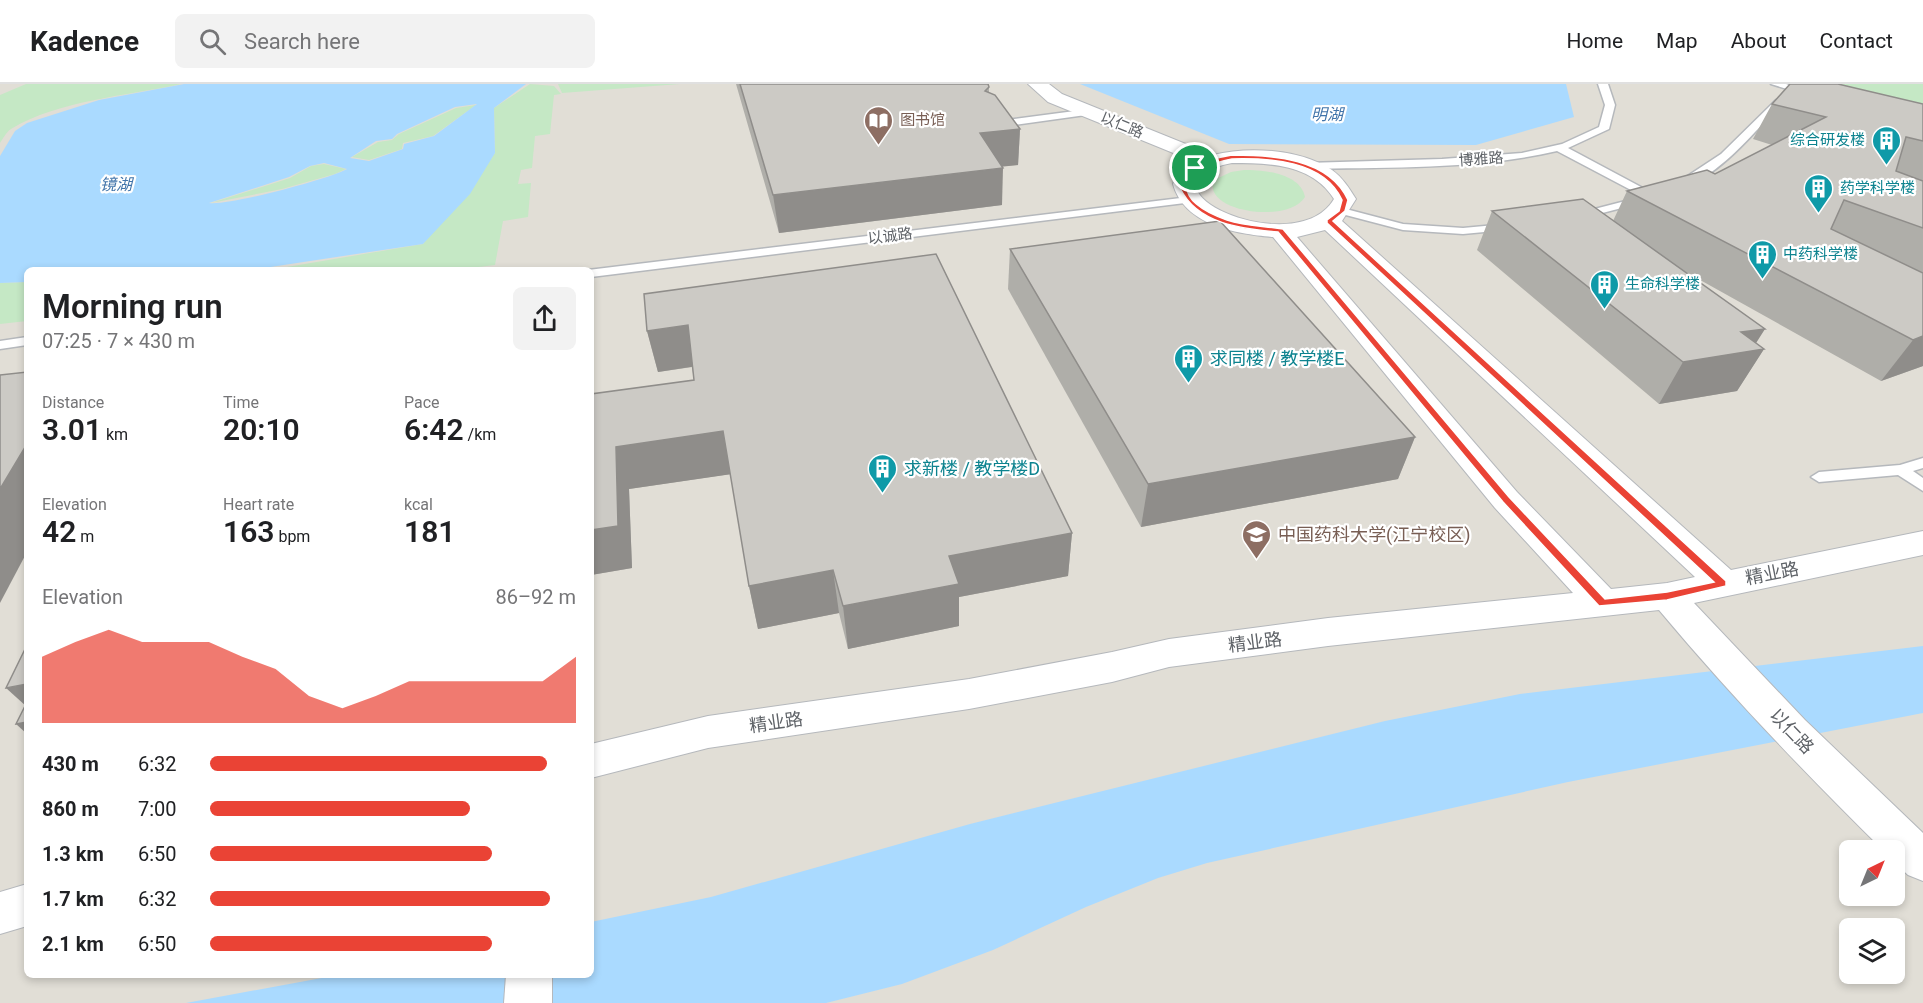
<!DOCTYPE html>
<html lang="en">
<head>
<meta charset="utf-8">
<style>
	body { margin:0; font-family:Roboto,"Noto Sans SC",sans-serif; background:#f2f2f2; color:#202124; height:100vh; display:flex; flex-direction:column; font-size:22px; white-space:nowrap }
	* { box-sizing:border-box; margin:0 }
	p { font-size:20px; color:#757577 }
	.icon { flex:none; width:33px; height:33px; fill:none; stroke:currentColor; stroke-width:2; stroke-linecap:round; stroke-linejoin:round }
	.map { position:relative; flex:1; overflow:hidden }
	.drawer { position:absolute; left:24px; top:183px; width:570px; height:711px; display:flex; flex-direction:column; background:#fff; border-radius:9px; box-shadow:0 3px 9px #0003 }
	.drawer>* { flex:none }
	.needle { width:39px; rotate:43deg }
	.tools { position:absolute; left:1839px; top:756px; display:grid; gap:12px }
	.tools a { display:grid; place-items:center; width:66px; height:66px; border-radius:9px; background:#fff; box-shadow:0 3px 9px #0003; font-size:30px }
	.pin { position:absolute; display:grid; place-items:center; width:51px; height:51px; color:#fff; margin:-26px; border:3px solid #fff; border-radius:50%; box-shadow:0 2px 6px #0007 }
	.round { display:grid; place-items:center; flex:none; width:63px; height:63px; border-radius:9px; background:#f2f2f2 }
	.head { display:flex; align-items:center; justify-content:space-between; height:102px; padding:0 18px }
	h1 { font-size:33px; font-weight:600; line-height:45px }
	.figures { display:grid; grid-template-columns:repeat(3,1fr); gap:9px; height:102px; padding:6px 18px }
	.figures div { display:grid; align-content:center }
	.figures b { font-size:30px; font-weight:600 }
	.figures small { font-size:16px; font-weight:400 }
	.figures p { font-size:16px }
	.chart { height:168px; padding:12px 18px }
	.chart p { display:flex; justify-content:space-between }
	.chart svg { width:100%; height:108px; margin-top:6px; fill:#ea4335; opacity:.7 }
	ul { padding:0 18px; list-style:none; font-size:20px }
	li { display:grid; grid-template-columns:96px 72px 1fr; align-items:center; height:45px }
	li i { height:15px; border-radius:8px; background:#ea4335 }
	header { display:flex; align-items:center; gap:36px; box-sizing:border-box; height:84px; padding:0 30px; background:#fff; border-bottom:2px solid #e0e0e0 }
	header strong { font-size:28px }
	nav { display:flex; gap:33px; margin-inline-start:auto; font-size:21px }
	.search { width:420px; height:54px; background:#f2f2f2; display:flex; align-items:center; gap:15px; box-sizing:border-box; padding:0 21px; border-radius:9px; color:#757577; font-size:22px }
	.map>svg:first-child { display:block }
	.education { fill:#e1ded6; fill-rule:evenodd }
	.green { fill:#c5e8c5 }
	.water { fill:#aadaff; fill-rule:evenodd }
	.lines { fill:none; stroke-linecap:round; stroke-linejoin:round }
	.service-casing { stroke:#b5b8bc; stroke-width:3 }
	.minor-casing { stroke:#b5b8bc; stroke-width:2 }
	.service { fill:#fff; fill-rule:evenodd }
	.minor { fill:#fff; fill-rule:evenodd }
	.wall { fill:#afaea9 }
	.shaded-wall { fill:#8f8d8a }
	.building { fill:#cccac5; stroke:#8f8d8a; stroke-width:1.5 }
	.route { fill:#ea4335; stroke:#fff; stroke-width:1.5; fill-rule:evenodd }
	.labels { text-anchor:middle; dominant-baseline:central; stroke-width:4.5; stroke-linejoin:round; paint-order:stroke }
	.far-education-label { font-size:15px; fill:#785e54; stroke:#fff; text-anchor:start }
	.far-street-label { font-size:15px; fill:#5f6368; stroke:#fff }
	.far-culture-label { font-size:15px; fill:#0d838f; stroke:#fff; text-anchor:start }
	.far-water-label { font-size:16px; font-style:italic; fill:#4174aa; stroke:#fff }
	.culture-label { font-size:18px; fill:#0d838f; stroke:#fff; text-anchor:start }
	.education-label { font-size:18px; fill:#785e54; stroke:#fff; text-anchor:start }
	.street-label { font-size:18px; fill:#5f6368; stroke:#fff }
</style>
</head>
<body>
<header>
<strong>Kadence</strong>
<div class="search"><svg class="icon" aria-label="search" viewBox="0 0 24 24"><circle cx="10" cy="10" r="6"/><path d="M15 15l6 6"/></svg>Search here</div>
<nav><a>Home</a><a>Map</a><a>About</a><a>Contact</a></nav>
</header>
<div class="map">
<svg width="1923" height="919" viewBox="0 0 1923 919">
	<rect width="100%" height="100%" fill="#f1efe8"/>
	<!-- education -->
	<path class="education" d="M0,0H1923V919H0ZM27,186H591V891H27ZM1850,766H1894V812H1850ZM1850,844H1894V890H1850Z"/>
	<!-- green -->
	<g class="green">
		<path d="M26,0H181C127,12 59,16 11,45C6,48 3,55 0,59V11Z"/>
		<path d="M530,0L554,2L561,10L554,11L550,50L535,52L532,84L521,86L518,100L531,99L528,133L503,137L495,181L454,186H269L423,160L495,69L494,24Z"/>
		<path d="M558,0H680L562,9Z"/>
		<path d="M1796,0H1923V31Z"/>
		<path d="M476,21L433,52L403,59L402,65L369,76L352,73L378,58L392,56L399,50L456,24Z"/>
		<path d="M324,80L346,85L335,90L282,105L211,119L290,94L311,82Z"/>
		<path d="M1244,86C1264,86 1300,89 1305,113C1288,141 1201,127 1214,96L1231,88Z"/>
		<path d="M27,198V237L0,240V199Z"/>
	</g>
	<!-- water -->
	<g class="water">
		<path d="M184,0H526L494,24L495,69L470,110L423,160L250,186H27V198L0,199V72L15,47L27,39L99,16ZM477,20L434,52L404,60L403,65L369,77L350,74L376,57L392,55L397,50L455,23ZM324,79L347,85C329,95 228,122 209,119L289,93L310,82Z"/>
		<path d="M1080,0H1566L1574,33L1476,61L1229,60Z"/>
		<path d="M1923,562V629L1568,698L1207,779L1158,794L1086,823L993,866L902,900L826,919H186L338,891H591V838L711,813L970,740L1385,637L1520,610Z"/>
	</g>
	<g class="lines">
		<defs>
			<g id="service">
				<path d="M1598,0H1608L1615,21L1609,45L1568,64L1656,111V115H1648L1557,67C1476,86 1389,83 1306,85L1301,82L1306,79L1442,75L1522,69L1562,60L1599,43L1605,21Z"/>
				<path d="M1771,0H1786L1814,9L1809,12Z"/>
				<path d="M1776,16L1791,21L1786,24L1778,22C1762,41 1709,103 1683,99V95L1721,70Z"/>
				<path d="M1090,25L1093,26V30L992,44L987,41L992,38Z"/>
				<path d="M1189,113L1195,116L1193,118L591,193V186H588Z"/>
				<path d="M1641,113L1645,114V118L1579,135L1573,132L1575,130Z"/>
				<path d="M1342,124L1403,140L1463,144L1506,140L1512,143L1506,146L1463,150L1403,146L1338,129V125Z"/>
				<path d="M27,253V261L0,265V257Z"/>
				<path d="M1923,374V384L1913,387L1923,394V407L1898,391L1819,398L1811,393L1819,388L1900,381Z"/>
			</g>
			<g id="minor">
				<path d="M1028,0H1049L1062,10L1213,71C1249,62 1300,65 1332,86C1343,94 1349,104 1356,115L1342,137L1731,486L1923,447V471L1694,519L1805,636L1923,749V797L1908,791L1894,778V766H1883C1805,689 1729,610 1659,526L1328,562L1169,583L1112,598L969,625L708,664L591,694V660L708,632L969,595L1112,568L1169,555L1328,534L1573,509L1495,424L1273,153C1236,150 1184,141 1173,100L1178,89L1193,77L1048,18ZM1232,79C1269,79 1312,80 1334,115C1296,180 1122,101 1232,79ZM1325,146L1695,493L1667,499L1611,505L1517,408L1297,153Z"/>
				<path d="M27,800V842L0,850V808Z"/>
				<path d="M506,891H552V919H504Z"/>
			</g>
		</defs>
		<!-- service casing -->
		<use href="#service" class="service-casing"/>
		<!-- minor casing -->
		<use href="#minor" class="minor-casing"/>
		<!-- service -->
		<use href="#service" class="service"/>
		<!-- minor -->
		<use href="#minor" class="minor"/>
	</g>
	<!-- wall -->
	<g class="wall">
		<path d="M736,0H988L989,3V9L1020,45L1018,81L1002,82V121L779,149Z"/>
		<path d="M1772,20H1923V282L1881,297L1684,187L1756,259L1764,265L1737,307L1659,320L1477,166L1492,127L1613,137L1627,107L1715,90L1772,61L1753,55Z"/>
		<path d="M1010,165L1415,353L1398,395L1141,443L1008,205Z"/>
		<path d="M647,247L1072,449L1068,492L959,513V542L848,565L839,529L758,545L749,502L731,390L629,405L632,484L591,491V310L694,296L692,283L658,288Z"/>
	</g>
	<!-- shaded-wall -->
	<g class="shaded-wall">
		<path d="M1020,45L1018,81L980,85V49Z"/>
		<path d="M1003,84L1002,121L779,149L773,111Z"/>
		<path d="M688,241L697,282L658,288L647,247Z"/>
		<path d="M1765,245L1751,267L1764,265L1737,307L1659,320L1683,278L1741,248Z"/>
		<path d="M1923,252V282L1881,297L1913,256Z"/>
		<path d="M723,347L732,390L629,405L632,484L591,491V446L616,363Z"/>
		<path d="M1415,353L1398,395L1141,443L1148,400Z"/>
		<path d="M27,360V468L0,519V405Z"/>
		<path d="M1072,449L1068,492L959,513V542L848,565L843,522L949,472Z"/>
		<path d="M833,486L839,529L758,545L749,502Z"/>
		<path d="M27,600V623L6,604Z"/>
		<path d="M27,638V650L16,640Z"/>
	</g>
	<!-- building -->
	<g class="building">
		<path d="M740,0H988L989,3L985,7L995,11L1020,45L980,49L1003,84L773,111Z"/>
		<path d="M1790,0H1838L1923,20V57L1906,53L1896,87L1923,97V144L1844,116L1831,145L1923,189V252L1913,256L1627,107L1707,86L1715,90L1826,33L1772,20Z"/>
		<path d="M1583,115L1765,245L1741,248L1764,265L1683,278L1492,127Z"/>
		<path d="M1220,137L1415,353L1148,400L1010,165Z"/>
		<path d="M936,170L1072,449L949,472L959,500L843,522L833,486L749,502L723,347L616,363L618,442L591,446V310L694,296L688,241L647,247L644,210Z"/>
		<path d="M27,288V360L0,405V291Z"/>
		<path d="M27,561V600L6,604Z"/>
		<path d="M27,618V638L16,640Z"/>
	</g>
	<!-- route -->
	<path class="route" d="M1232,71C1272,71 1329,74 1348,116L1345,127L1333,137L1726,497V502L1667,516L1599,522L1503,418L1278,148C1242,145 1197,140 1180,104C1185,79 1210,75 1232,71ZM1232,75C1269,74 1324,76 1342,116L1339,127L1327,136V139L1714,498L1667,508L1605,515L1509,413L1283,145C1264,142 1245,142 1227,136C1172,117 1174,86 1232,75Z"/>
	<!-- icons -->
	<defs>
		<symbol id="library-pin" viewBox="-11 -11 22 30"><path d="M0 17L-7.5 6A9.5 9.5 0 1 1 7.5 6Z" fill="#8d6e63" stroke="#fff"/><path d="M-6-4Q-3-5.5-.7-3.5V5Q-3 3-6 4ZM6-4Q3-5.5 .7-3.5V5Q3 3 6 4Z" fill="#fff"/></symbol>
		<symbol id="building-pin" viewBox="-11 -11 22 30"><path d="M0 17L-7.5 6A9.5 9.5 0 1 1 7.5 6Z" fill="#0f9aa8" stroke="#fff"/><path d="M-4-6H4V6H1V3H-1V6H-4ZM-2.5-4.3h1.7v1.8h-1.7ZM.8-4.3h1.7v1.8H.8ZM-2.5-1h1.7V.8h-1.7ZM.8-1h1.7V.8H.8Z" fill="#fff"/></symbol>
		<symbol id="university-pin" viewBox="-11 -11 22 30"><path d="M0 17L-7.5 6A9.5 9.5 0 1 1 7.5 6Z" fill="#8d6e63" stroke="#fff"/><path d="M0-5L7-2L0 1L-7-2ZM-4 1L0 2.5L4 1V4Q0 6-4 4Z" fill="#fff"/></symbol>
	</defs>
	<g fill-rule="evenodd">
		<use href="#library-pin" x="862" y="20" width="33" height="45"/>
		<use href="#building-pin" x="1870" y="40" width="33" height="45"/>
		<use href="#building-pin" x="1802" y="88" width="33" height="45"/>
		<use href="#building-pin" x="1746" y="154" width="33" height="45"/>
		<use href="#building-pin" x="1588" y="184" width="33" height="45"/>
		<use href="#building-pin" x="1172" y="258" width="33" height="45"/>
		<use href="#building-pin" x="866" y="368" width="33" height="45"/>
		<use href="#university-pin" x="1240" y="434" width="33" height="45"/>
	</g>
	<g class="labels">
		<!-- far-education labels -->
		<g class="far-education-label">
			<text x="900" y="36">图书馆</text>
		</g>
		<!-- far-street labels -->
		<g class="far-street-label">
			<text transform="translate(1122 41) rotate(22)">以仁路</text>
			<text transform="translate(1481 75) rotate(-4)">博雅路</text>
			<text transform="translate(890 152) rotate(-7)">以诚路</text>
		</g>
		<!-- far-culture labels -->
		<g class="far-culture-label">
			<text x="1865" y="56" text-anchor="end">综合研发楼</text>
			<text x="1840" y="104">药学科学楼</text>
			<text x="1783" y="170">中药科学楼</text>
			<text x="1625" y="200">生命科学楼</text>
		</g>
		<!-- far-water labels -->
		<g class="far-water-label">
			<text x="1327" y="30">明湖</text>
			<text x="116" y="100">镜湖</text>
		</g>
		<!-- culture labels -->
		<g class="culture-label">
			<text x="1210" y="274">求同楼 / 教学楼E</text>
			<text x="904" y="384">求新楼 / 教学楼D</text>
		</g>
		<!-- education labels -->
		<g class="education-label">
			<text x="1278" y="450">中国药科大学(江宁校区)</text>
		</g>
		<!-- street labels -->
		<g class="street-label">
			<text transform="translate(1772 489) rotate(-11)">精业路</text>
			<text transform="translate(1255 558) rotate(-7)">精业路</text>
			<text transform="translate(776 638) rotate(-8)">精业路</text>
			<text transform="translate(1792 647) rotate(46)">以仁路</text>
		</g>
	</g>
</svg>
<div class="tools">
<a><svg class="needle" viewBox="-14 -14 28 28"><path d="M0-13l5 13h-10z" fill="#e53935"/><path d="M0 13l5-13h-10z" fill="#757577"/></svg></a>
<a><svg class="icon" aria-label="layers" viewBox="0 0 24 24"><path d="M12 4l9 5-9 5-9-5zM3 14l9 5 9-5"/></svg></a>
</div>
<div class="pin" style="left:1195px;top:84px;background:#1e9e55"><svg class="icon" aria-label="arrive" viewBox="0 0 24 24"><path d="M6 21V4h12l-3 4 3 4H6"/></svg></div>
<section class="drawer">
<div class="head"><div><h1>Morning run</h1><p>07:25 · 7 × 430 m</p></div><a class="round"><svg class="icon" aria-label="share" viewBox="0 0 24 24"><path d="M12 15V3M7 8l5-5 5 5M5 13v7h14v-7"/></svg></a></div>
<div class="figures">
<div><p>Distance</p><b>3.01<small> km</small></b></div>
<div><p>Time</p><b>20:10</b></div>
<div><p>Pace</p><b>6:42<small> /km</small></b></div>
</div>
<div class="figures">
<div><p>Elevation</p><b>42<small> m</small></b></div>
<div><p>Heart rate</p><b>163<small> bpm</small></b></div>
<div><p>kcal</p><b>181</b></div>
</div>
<div class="chart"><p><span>Elevation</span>86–92 m</p>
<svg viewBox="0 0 160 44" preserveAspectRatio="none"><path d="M0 44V17L10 11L20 6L30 11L40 11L50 11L60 17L70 22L80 33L90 38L100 33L110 27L120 27L130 27L140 27L150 27L160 17V44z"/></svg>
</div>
<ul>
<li><b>430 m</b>6:32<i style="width:92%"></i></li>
<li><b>860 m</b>7:00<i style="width:71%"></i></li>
<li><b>1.3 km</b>6:50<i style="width:77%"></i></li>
<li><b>1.7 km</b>6:32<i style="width:93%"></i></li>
<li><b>2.1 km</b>6:50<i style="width:77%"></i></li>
</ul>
</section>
</div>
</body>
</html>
